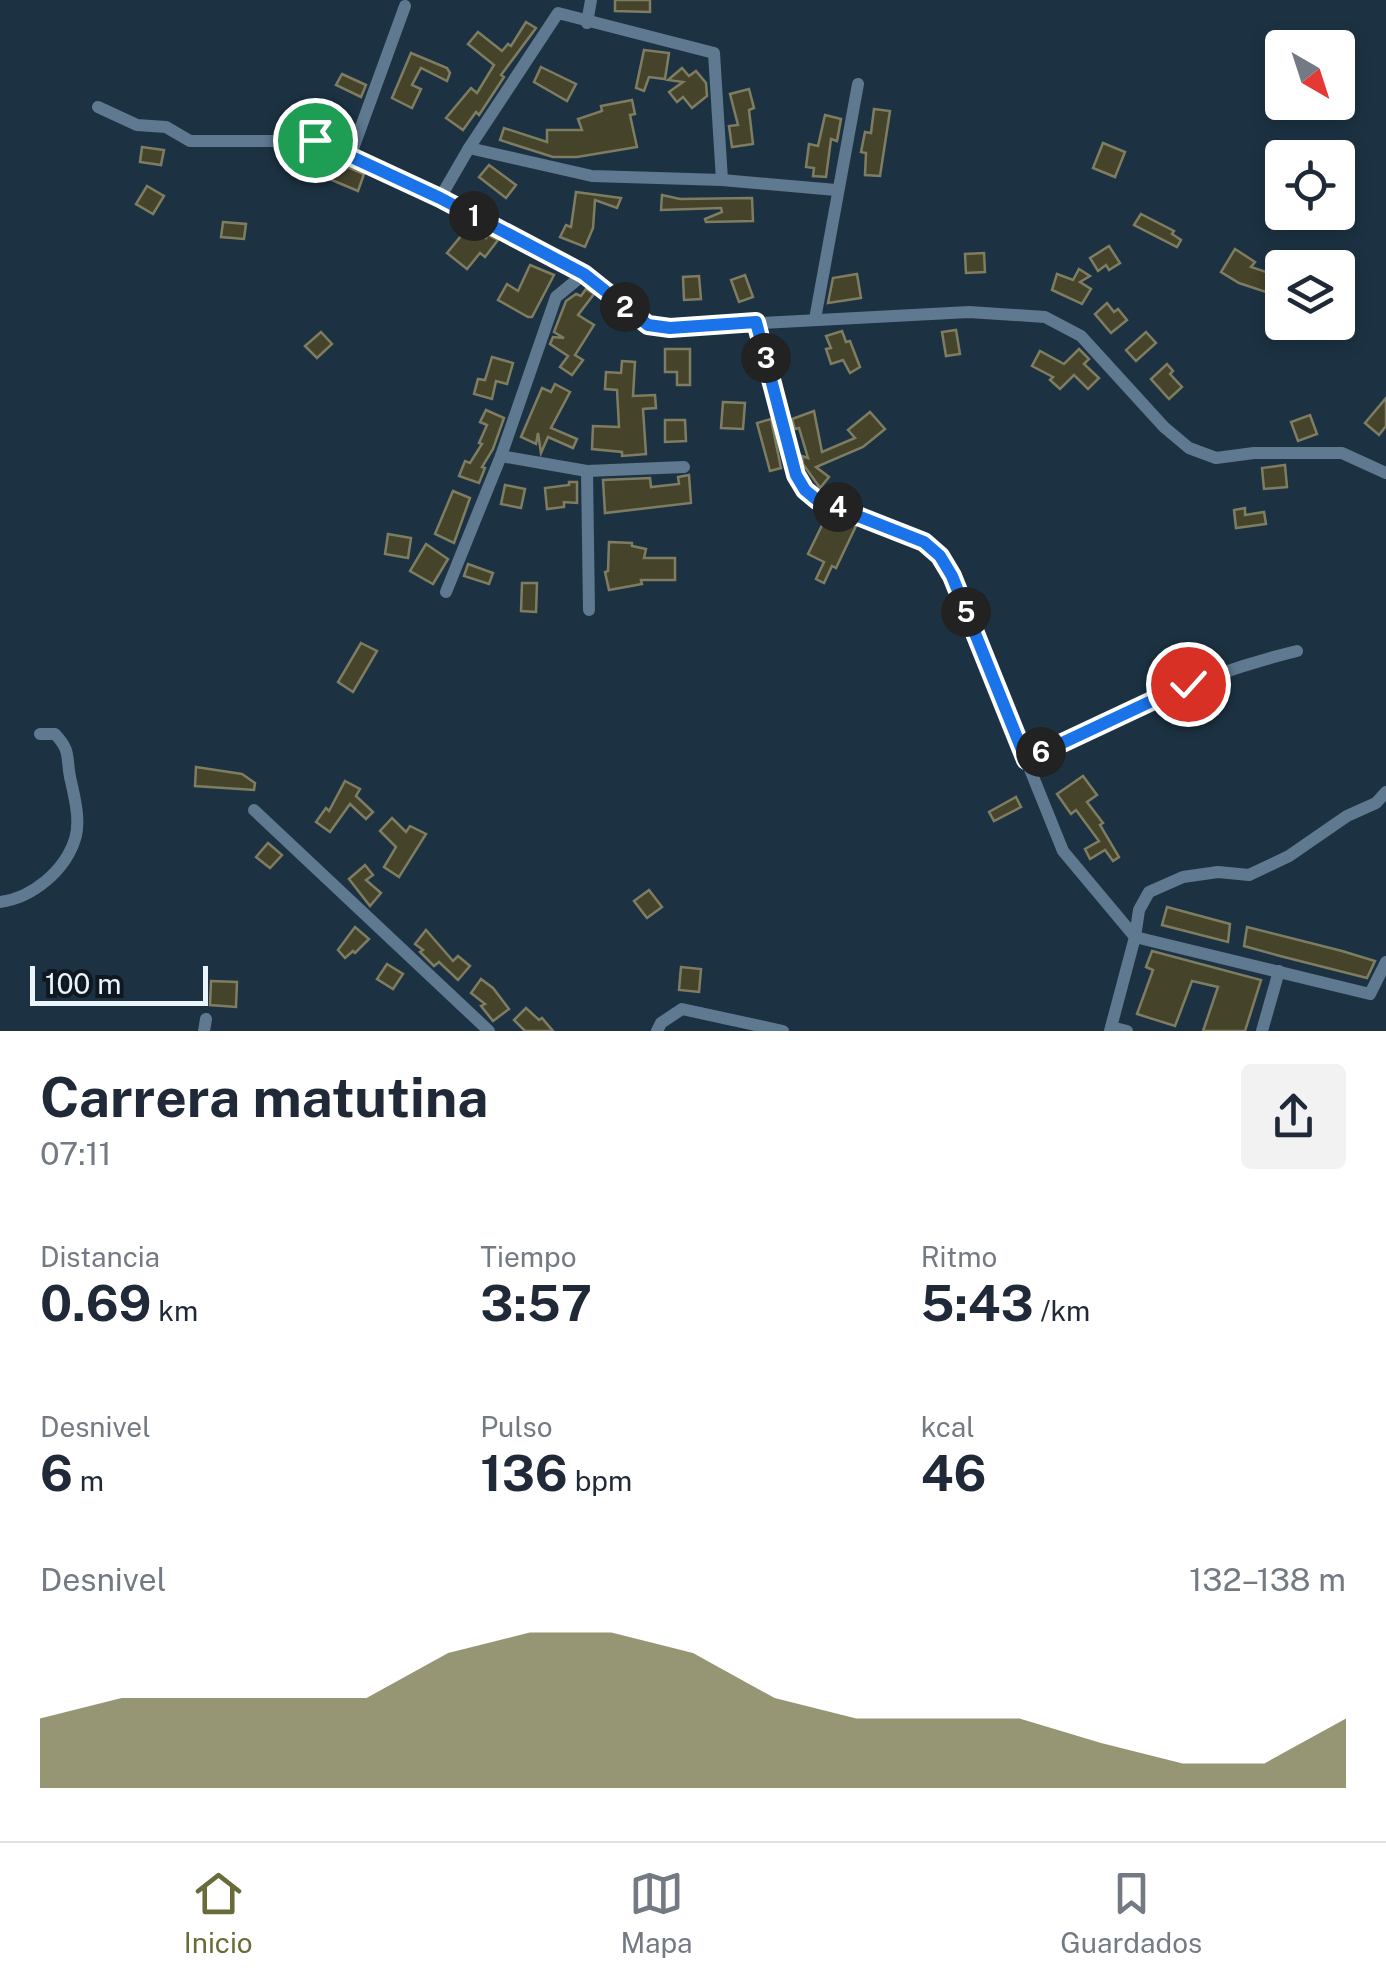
<!DOCTYPE html>
<html lang="es">
<head>
<meta charset="utf-8">
<style>
	body { margin:0; font-family:"Public Sans",sans-serif; background:#f2f2f3; color:#1f2937; height:100vh; display:flex; flex-direction:column; font-size:38px; white-space:nowrap }
	* { box-sizing:border-box; margin:0 }
	p { font-size:32px; color:#747a83 }
	.icon { flex:none; width:55px; height:55px; fill:none; stroke:currentColor; stroke-width:2; stroke-linecap:round; stroke-linejoin:round }
	.map { position:relative; height:1031px; overflow:hidden }
	.side { display:flex; flex-direction:column; background:#fff; flex:1 }
	.side>* { flex:none }
	.needle { width:65px; rotate:141deg }
	.tools { position:absolute; left:1265px; top:30px; display:grid; gap:20px }
	.tools a { display:grid; place-items:center; width:90px; height:90px; border-radius:10px; background:#fff; box-shadow:0 5px 15px #0003; font-size:50px }
	.scale { position:absolute; left:30px; bottom:25px; width:178px; box-sizing:border-box; padding-left:10px; border:5px solid #e9f4fd; border-top:0; font-size:28px; line-height:35px; white-space:nowrap; color:#e9f4fd; -webkit-text-stroke:8px #0f1820; paint-order:stroke }
	.pin { position:absolute; display:grid; place-items:center; width:85px; height:85px; color:#fff; margin:-42px; border:5px solid #fff; border-radius:50%; box-shadow:0 2px 10px #0007 }
	.km { position:absolute; width:50px; height:50px; margin:-25px; border-radius:50%; background:#222; color:#fff; font-size:28px; line-height:50px; text-align:center }
	.round { display:grid; place-items:center; flex:none; width:105px; height:105px; border-radius:10px; background:#f2f2f3 }
	.overview { display:flex; align-items:center; justify-content:space-between; height:170px; padding:0 40px }
	h1 { font-size:55px; font-weight:700; line-height:75px }
	.metrics { display:grid; grid-template-columns:repeat(3,1fr); gap:15px; height:170px; padding:10px 40px }
	.metrics div { display:grid; align-content:center }
	.metrics b { font-size:50px; font-weight:700 }
	.metrics small { font-size:28px; font-weight:400 }
	.metrics p { font-size:28px }
	.chart { height:280px; padding:20px 40px }
	.chart p { display:flex; justify-content:space-between }
	.chart svg { width:100%; height:180px; margin-top:10px; fill:#6a6b3a; opacity:.7 }
	.dock { display:flex; justify-content:space-around; align-items:center; height:140px; border-top:2px solid #e0e1e3; background:#fff; font-size:28px; color:#747a83 }
	.dock a { display:grid; justify-items:center; gap:5px }
	.dock .on { color:#6a6b3a }
	.map>svg:first-child { display:block }
	.building { fill:#45442a; stroke:#7f7d61; stroke-width:2.5 }
	.lines { fill:none; stroke-linecap:round; stroke-linejoin:round }
	.minor { stroke:#5e7990; stroke-width:12 }
	.route-casing { stroke:#fff; stroke-width:20 }
	.route { stroke:#1a73e8; stroke-width:12 }
</style>
</head>
<body>
<div class="map">
<svg width="1386" height="1031" viewBox="0 0 1386 1031">
	<rect width="100%" height="100%" fill="#1c3242"/>
	<!-- building -->
	<g class="building">
		<path d="M615,0H650V12L615,11Z"/>
		<path d="M526,22L536,28L501,75L504,77L479,115L476,112L463,130L446,118L471,88L477,93L494,65L468,44L478,32L502,51L508,44L511,46Z"/>
		<path d="M644,50L669,53L665,79L649,77L644,91L636,88Z"/>
		<path d="M411,53L447,68L450,73L447,81L421,68L412,85L421,89L412,108L392,98Z"/>
		<path d="M541,67L576,84L567,101L534,82Z"/>
		<path d="M682,68L689,76L696,71L706,83L707,96L692,108L683,97L677,102L669,92L683,82L668,80Z"/>
		<path d="M342,74L366,85L361,97L336,85Z"/>
		<path d="M749,89L754,108L749,110L753,144L732,147L729,126L738,125L730,94Z"/>
		<path d="M632,100L635,114L630,115L637,147L577,157H553L500,140L504,128L547,142V130H582L578,119L602,111L601,106Z"/>
		<path d="M874,109L890,111L880,176L865,175L866,153L861,152L865,132L871,133Z"/>
		<path d="M334,115L351,125L342,142L323,134Z"/>
		<path d="M825,115L841,119L837,141L831,139L826,177L813,176L814,168L806,167L809,144L818,146Z"/>
		<path d="M1103,143L1125,152L1115,177L1093,168Z"/>
		<path d="M142,147L164,150L161,165L140,162Z"/>
		<path d="M321,156L364,174L358,191L313,172Z"/>
		<path d="M489,165L516,185L506,198L479,177Z"/>
		<path d="M147,186L164,196L153,214L136,204Z"/>
		<path d="M576,192L621,198L617,208L595,200L593,228L585,247L560,237L566,225L571,227Z"/>
		<path d="M662,195L680,199L752,198L753,221L706,222L705,219L722,212L721,208L661,210Z"/>
		<path d="M1141,214L1174,231L1172,234L1181,240L1177,247L1134,225Z"/>
		<path d="M223,222L246,224L244,239L221,237Z"/>
		<path d="M470,225L486,238L488,235L498,240L485,257L480,253L467,269L447,253Z"/>
		<path d="M1109,246L1120,263L1109,270L1106,265L1098,271L1090,258Z"/>
		<path d="M1235,249L1255,262L1251,267L1278,276L1272,294L1239,283L1221,272Z"/>
		<path d="M984,253L985,272L966,273L965,254Z"/>
		<path d="M530,265L554,275L532,317H528L498,300L507,284L518,291Z"/>
		<path d="M1079,269L1090,276L1080,282L1091,289L1082,304L1052,290L1057,274L1073,280Z"/>
		<path d="M857,274L861,298L828,303L833,278Z"/>
		<path d="M745,275L753,297L739,302L731,280Z"/>
		<path d="M699,276L701,299L684,300L683,277Z"/>
		<path d="M586,289L594,294L578,315L594,325L575,355L583,360L572,375L560,367L568,356L550,344L553,337L564,338L554,332L566,301L576,294L581,296Z"/>
		<path d="M1107,303L1114,312L1118,309L1127,320L1111,333L1095,314Z"/>
		<path d="M956,330L960,354L946,356L942,332Z"/>
		<path d="M842,331L846,342L850,341L860,367L850,373L843,360L831,364L826,349L831,348L826,336Z"/>
		<path d="M321,332L332,344L317,358L305,346Z"/>
		<path d="M1146,332L1156,343L1136,361L1126,350Z"/>
		<path d="M665,349H690V385H677V372H665Z"/>
		<path d="M1079,349L1089,359L1084,364L1099,378L1088,389L1074,375L1060,389L1050,380L1053,377L1032,366L1040,351L1064,364Z"/>
		<path d="M492,357L513,363L507,384L496,381L492,399L474,394L478,379L485,380Z"/>
		<path d="M622,361L635,362L633,396L655,395L656,408L643,409L646,454L622,456V452L592,449L593,426L619,427L617,390L605,389L606,372L621,373Z"/>
		<path d="M1167,364L1173,371L1170,374L1182,387L1169,399L1151,379Z"/>
		<path d="M555,384L570,392L551,428L577,439L573,448L548,437L541,453L538,433L536,444L521,437L542,388L551,392Z"/>
		<path d="M1386,398V426L1379,435L1365,423Z"/>
		<path d="M723,402L745,403L743,429L721,428Z"/>
		<path d="M486,410L504,418L493,449L482,467L485,468L479,483L459,476L465,461L470,463L482,444L479,443L487,425L480,422Z"/>
		<path d="M814,411L822,452L855,438L848,430L870,412L885,429L863,447L816,467L829,477L820,488L803,464L802,456L808,458L799,428L795,429L792,419Z"/>
		<path d="M1310,415L1317,434L1298,441L1291,422Z"/>
		<path d="M771,419L781,468L770,471L757,423Z"/>
		<path d="M665,420H685L686,441L665,442Z"/>
		<path d="M1285,465L1287,487L1264,489L1262,468Z"/>
		<path d="M689,475L691,503L605,513L603,480L650,478L651,487L679,484L678,477Z"/>
		<path d="M569,482H577V503L564,502V507L547,509L545,488L569,485Z"/>
		<path d="M505,485L525,489L521,508L501,504Z"/>
		<path d="M453,491L470,498L454,543L435,534Z"/>
		<path d="M1245,508V515L1264,512L1266,524L1236,528L1234,510Z"/>
		<path d="M827,515L856,526L836,568L832,566L824,583L816,579L824,562L808,554Z"/>
		<path d="M388,534L411,538L408,558L385,554Z"/>
		<path d="M609,542L632,543V546L646,549L644,558H675V580H641L642,584L609,590L605,572L608,571Z"/>
		<path d="M426,544L448,559L433,584L410,571Z"/>
		<path d="M468,564L493,573L489,584L464,576Z"/>
		<path d="M522,583H537L536,612L521,611Z"/>
		<path d="M361,643L377,651L353,692L338,682Z"/>
		<path d="M196,767L242,774L255,783L254,790L195,786Z"/>
		<path d="M1083,776L1097,795L1087,802L1103,823L1100,825L1119,857L1113,861L1105,850L1090,859L1085,849L1099,841L1076,810L1071,814L1057,794Z"/>
		<path d="M345,781L360,789L356,796L373,812L366,819L350,804L330,832L316,822L326,808L329,811Z"/>
		<path d="M1016,797L1021,807L994,821L989,812Z"/>
		<path d="M392,818L406,832L410,826L426,834L399,877L384,867L396,847L380,831Z"/>
		<path d="M268,843L282,855L270,868L256,857Z"/>
		<path d="M365,865L373,875L366,880L381,893L370,906L349,879Z"/>
		<path d="M649,890L662,907L647,918L634,901Z"/>
		<path d="M1167,907L1230,924L1228,942L1162,925Z"/>
		<path d="M355,927L369,939L355,953L353,951L345,958L338,950Z"/>
		<path d="M1247,927L1342,951L1375,961L1367,978L1280,956L1244,946Z"/>
		<path d="M426,930L453,961L458,956L470,966L458,980L439,962L434,966L420,952L423,950L415,944Z"/>
		<path d="M1152,951L1261,980L1245,1031H1203L1218,987L1192,981L1175,1026L1137,1014L1153,970L1146,967Z"/>
		<path d="M387,964L403,974L393,989L377,979Z"/>
		<path d="M681,967L701,969L699,992L679,990Z"/>
		<path d="M481,979L493,988L509,1009L493,1021L481,1006L485,1004L471,993Z"/>
		<path d="M211,981L237,982L236,1007L210,1005Z"/>
		<path d="M526,1008L539,1020L542,1018L553,1031H525L514,1020Z"/>
	</g>
	<g class="lines">
		<!-- minor -->
		<g class="minor">
			<path d="M587,23L591,0"/>
			<path d="M98,107L137,125L166,127L190,141H315L440,198L584,274L648,325L670,328L969,312L1045,317L1081,336L1164,427L1189,448L1216,458L1254,453H1342L1386,473"/>
			<path d="M469,148L592,176L722,180L836,190"/>
			<path d="M350,157L405,6"/>
			<path d="M440,198L469,148L558,13L714,53L722,180"/>
			<path d="M815,319L858,84"/>
			<path d="M757,322L796,475L805,490L817,500L924,542L940,556L952,576L1063,851L1135,937L1139,910L1149,892L1183,877L1218,872L1249,875L1289,856L1347,816L1376,803L1386,792"/>
			<path d="M501,456L587,471L684,467"/>
			<path d="M587,471L589,610"/>
			<path d="M446,592L501,456L556,297L584,274"/>
			<path d="M1026,760C1112,714 1202,674 1297,651"/>
			<path d="M254,810L489,1031"/>
			<path d="M0,902C32,898 65,871 75,839C81,820 74,795 70,777C66,756 71,751 55,734H40"/>
			<path d="M1111,1027L1127,1031"/>
			<path d="M204,1031L206,1019"/>
			<path d="M657,1031L661,1023L682,1009L783,1031"/>
			<path d="M1110,1031L1135,937L1370,994L1386,962"/>
			<path d="M1262,1031L1279,971"/>
		</g>
	</g>
	<g class="lines">
		<defs>
			<path id="route" d="M315,140L440,198L584,274L648,325L670,328L756,322L796,475L805,490L817,500L924,542L940,556L952,576L1026,760L1188,684"/>
		</defs>
		<!-- route casing -->
		<use href="#route" class="route-casing"/>
		<!-- route -->
		<use href="#route" class="route"/>
	</g>
</svg>
<div class="tools">
<a><svg class="needle" viewBox="-14 -14 28 28"><path d="M0-13l5 13h-10z" fill="#e53935"/><path d="M0 13l5-13h-10z" fill="#747a83"/></svg></a>
<a><svg class="icon" aria-label="locate" viewBox="0 0 24 24"><circle cx="12" cy="12" r="6"/><path d="M12 2v4M12 18v4M2 12h4M18 12h4"/></svg></a>
<a><svg class="icon" aria-label="layers" viewBox="0 0 24 24"><path d="M12 4l9 5-9 5-9-5zM3 14l9 5 9-5"/></svg></a>
</div>
<div class="scale">100 m</div>
<div class="pin" style="left:315px;top:140px;background:#1e9e55"><svg class="icon" aria-label="arrive" viewBox="0 0 24 24"><path d="M6 21V4h12l-3 4 3 4H6"/></svg></div>
<div class="pin" style="left:1188px;top:684px;background:#d93025"><svg class="icon" aria-label="check" viewBox="0 0 24 24"><path d="M5 12l5 5 9-10"/></svg></div>
<b class="km" style="left:474px;top:216px">1</b>
<b class="km" style="left:625px;top:307px">2</b>
<b class="km" style="left:766px;top:358px">3</b>
<b class="km" style="left:838px;top:507px">4</b>
<b class="km" style="left:966px;top:612px">5</b>
<b class="km" style="left:1041px;top:752px">6</b>
</div>
<section class="side">
<div class="overview"><div><h1>Carrera matutina</h1><p>07:11</p></div><a class="round"><svg class="icon" aria-label="share" viewBox="0 0 24 24"><path d="M12 15V3M7 8l5-5 5 5M5 13v7h14v-7"/></svg></a></div>
<div class="metrics">
<div><p>Distancia</p><b>0.69<small> km</small></b></div>
<div><p>Tiempo</p><b>3:57</b></div>
<div><p>Ritmo</p><b>5:43<small> /km</small></b></div>
</div>
<div class="metrics">
<div><p>Desnivel</p><b>6<small> m</small></b></div>
<div><p>Pulso</p><b>136<small> bpm</small></b></div>
<div><p>kcal</p><b>46</b></div>
</div>
<div class="chart"><p><span>Desnivel</span>132–138 m</p>
<svg viewBox="0 0 160 44" preserveAspectRatio="none"><path d="M0 44V27L10 22L20 22L30 22L40 22L50 11L60 6L70 6L80 11L90 22L100 27L110 27L120 27L130 33L140 38L150 38L160 27V44z"/></svg>
</div>
</section>
<nav class="dock">
<a class="on"><svg class="icon" aria-label="home" viewBox="0 0 24 24"><path d="M3 11l9-7 9 7M6 9v11h12V9"/></svg>Inicio</a>
<a><svg class="icon" aria-label="map" viewBox="0 0 24 24"><path d="M3 6l6-2 6 2 6-2v14l-6 2-6-2-6 2zM9 4v14M15 6v14"/></svg>Mapa</a>
<a><svg class="icon" aria-label="saved" viewBox="0 0 24 24"><path d="M7 4h10v16l-5-4-5 4z"/></svg>Guardados</a>
</nav>
</body>
</html>
